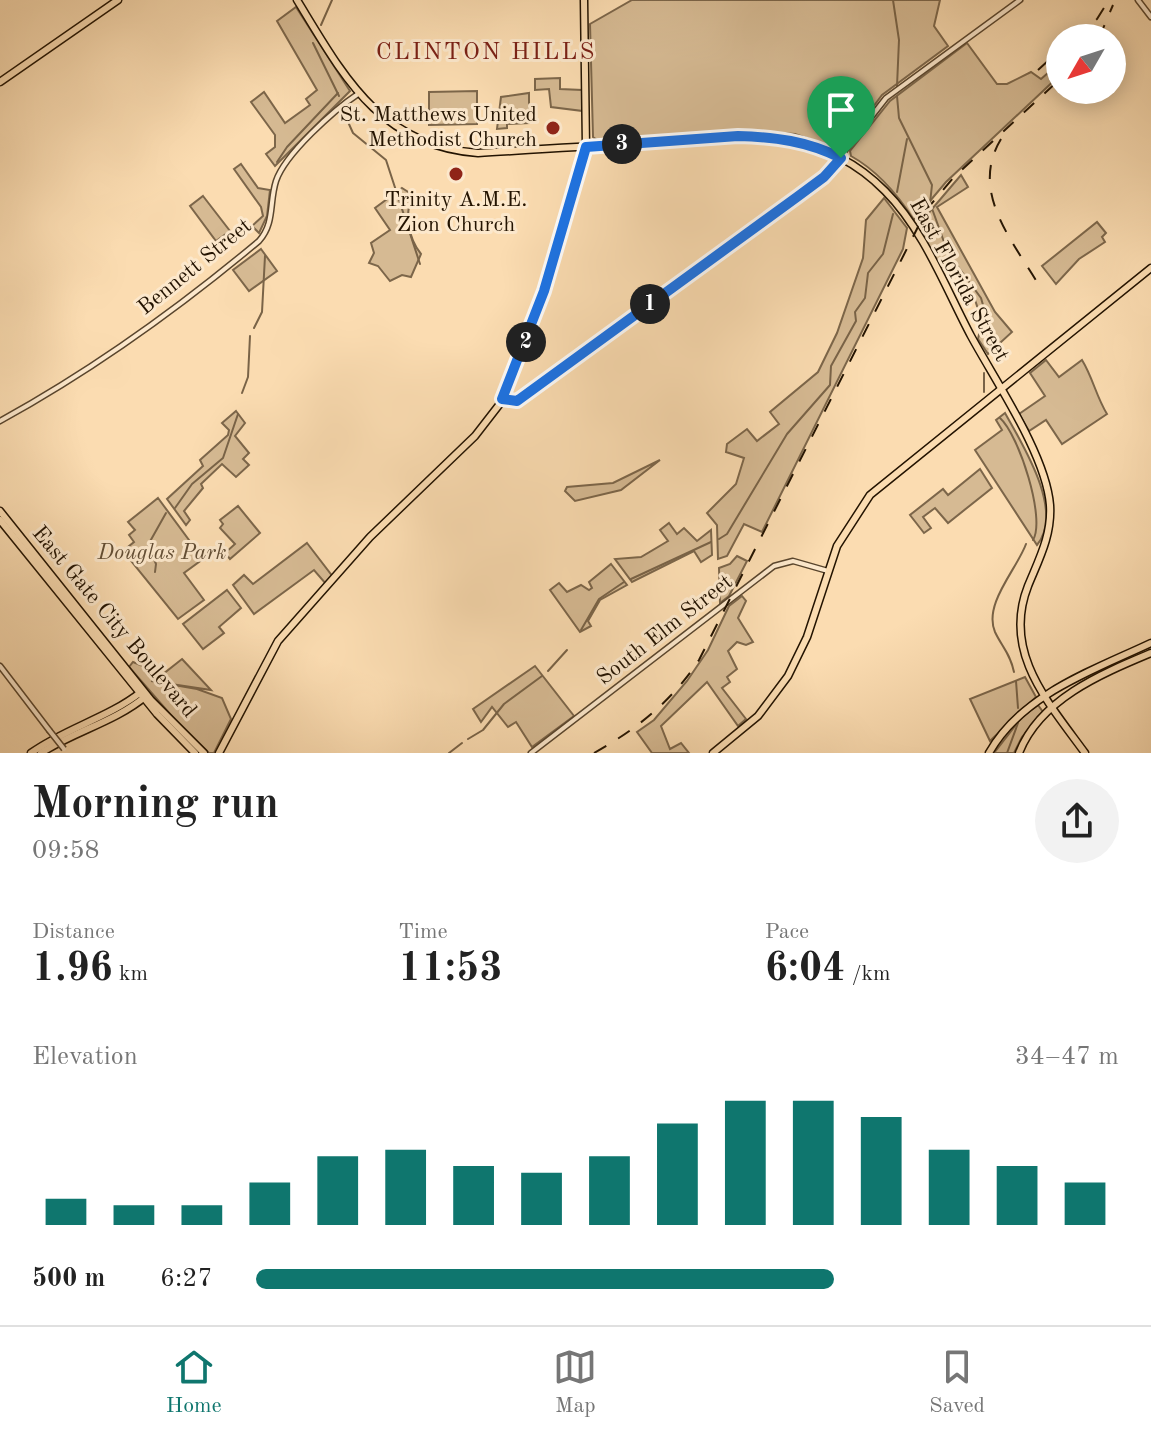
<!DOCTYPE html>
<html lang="en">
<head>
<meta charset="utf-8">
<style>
	body { margin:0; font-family:"Old Standard TT",serif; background:#f2f2f2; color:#222; height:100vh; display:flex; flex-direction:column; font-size:30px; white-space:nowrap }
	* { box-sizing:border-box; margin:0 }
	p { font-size:26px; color:#767676 }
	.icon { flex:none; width:44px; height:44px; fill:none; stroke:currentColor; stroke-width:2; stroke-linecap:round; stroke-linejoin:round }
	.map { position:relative; height:753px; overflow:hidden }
	.panel { display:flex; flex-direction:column; background:#fff; flex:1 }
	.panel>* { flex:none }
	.needle { width:52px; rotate:231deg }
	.buttons { position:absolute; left:1046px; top:24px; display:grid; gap:16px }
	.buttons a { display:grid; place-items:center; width:80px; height:80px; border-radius:50%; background:#fff; box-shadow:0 4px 20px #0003; font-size:40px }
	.pin { position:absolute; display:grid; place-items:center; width:68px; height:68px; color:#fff; margin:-82px -34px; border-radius:50% 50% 50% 0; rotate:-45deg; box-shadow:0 0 8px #0007 }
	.pin .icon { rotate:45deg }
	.km { position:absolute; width:40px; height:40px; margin:-20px; border-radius:50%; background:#222; color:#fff; font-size:22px; line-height:40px; text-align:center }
	.round { display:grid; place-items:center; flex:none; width:84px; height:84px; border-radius:42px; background:#f2f2f2 }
	.overview { display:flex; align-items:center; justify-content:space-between; height:136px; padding:0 32px }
	h1 { font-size:44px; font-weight:700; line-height:60px }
	.stats { display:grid; grid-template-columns:repeat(3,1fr); gap:12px; height:136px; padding:8px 32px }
	.stats div { display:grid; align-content:center }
	.stats b { font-size:40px; font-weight:700 }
	.stats small { font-size:22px; font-weight:400 }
	.stats p { font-size:22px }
	.chart { height:224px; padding:16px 32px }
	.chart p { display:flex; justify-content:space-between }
	.chart svg { width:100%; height:144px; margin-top:8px; stroke:#0f766e; stroke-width:6 }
	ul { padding:0 32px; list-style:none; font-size:26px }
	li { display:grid; grid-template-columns:128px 96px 1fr; align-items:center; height:60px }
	li i { height:20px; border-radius:10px; background:#0f766e }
	.tabs { display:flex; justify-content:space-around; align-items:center; height:112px; border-top:2px solid #e0e0e0; background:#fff; font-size:22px; color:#767676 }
	.tabs a { display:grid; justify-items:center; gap:4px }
	.tabs .selected { color:#0f766e }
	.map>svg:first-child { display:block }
	.green { fill:#d6ba93; stroke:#7c664a; stroke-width:2 }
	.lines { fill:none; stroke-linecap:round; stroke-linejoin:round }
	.stream { stroke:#796347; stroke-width:2 }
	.minor-casing { stroke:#59452d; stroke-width:7 }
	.major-casing { stroke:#231301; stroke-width:9 }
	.minor { stroke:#fce8cc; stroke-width:4 }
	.major { stroke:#fbdcb1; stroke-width:6 }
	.rail { stroke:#231301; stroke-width:2; stroke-dasharray:14 14; stroke-linecap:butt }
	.minor-bridge-casing { stroke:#59452d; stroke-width:7; stroke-linecap:butt }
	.minor-bridge { stroke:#fce8cc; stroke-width:4 }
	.route-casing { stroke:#fff; stroke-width:16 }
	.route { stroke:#1a73e8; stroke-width:10 }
	.poi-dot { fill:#8f2418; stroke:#fce8cc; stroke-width:3 }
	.labels { text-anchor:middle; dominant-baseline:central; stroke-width:6; stroke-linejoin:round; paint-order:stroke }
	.poi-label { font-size:22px; fill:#231301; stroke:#fce8cc; text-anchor:end }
	.street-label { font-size:22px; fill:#231301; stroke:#fce8cc }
	.park-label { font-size:22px; font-style:italic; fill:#624d34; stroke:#fce8cc }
	.neighbourhood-label { font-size:24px; letter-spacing:2px; fill:#7a1f14; stroke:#fce8cc }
</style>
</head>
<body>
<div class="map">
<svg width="1151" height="753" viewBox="0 0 1151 753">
	<rect width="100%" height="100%" fill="#fbdcb1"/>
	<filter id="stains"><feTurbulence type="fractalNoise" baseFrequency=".0025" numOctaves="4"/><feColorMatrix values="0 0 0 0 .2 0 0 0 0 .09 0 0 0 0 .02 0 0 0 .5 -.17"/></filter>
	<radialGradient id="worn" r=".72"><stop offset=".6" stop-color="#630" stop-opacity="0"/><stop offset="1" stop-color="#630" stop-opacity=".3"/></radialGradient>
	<!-- green -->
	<g class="green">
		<path d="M632,0H940L934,26L948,46L882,95L841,150L795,134L753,131L597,140L593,137L590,24Z"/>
		<path d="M296,7L350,91L275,166L266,154L275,147V135L251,102L264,92L285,123L310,105L306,99L317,90L277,21Z"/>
		<path d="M967,43L997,84H1007L1031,72L1041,79L1056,66L1055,59L1060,55V75L946,182L914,220C898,195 878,171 851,156L850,151L890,101Z"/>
		<path d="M560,78V89L582,90L583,111L551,107L549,89L535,90V79Z"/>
		<path d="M477,91V124L429,125V92Z"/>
		<path d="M529,93V123L507,124V128L497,129L501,97Z"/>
		<path d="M241,164L258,188L270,190L267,216L259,233L252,226L263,216L261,207L234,169Z"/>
		<path d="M961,175L968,187L937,207L995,312L1012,332L988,354L978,339C985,315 973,289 956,272L941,270L922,234L926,216Z"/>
		<path d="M402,188L413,195C404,213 408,238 421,254L411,277L402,275L390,281L378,266L369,263L374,253L371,243L390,230L375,208Z"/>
		<path d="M203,196L230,231L216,241L190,206Z"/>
		<path d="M884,198L907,228L903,249L762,532L744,524L727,556L718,559L717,525L707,513L736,484L744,458L726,452L727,444L747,429L757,441L779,424L770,412L818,372L837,333L863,258L866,220Z"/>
		<path d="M1097,222L1106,233L1102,237L1105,242L1079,259L1056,284L1042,266Z"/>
		<path d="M261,249L277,271L249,291L233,270Z"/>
		<path d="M1046,360L1059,377L1082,360C1093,378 1096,396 1107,414L1062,444L1046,420L1029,431L1019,414L1045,396L1030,373Z"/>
		<path d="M236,411L245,423L235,436L249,453L243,459L249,465L236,477L222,464L201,484L203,488L184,511L190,520L186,525L167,499L203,466L200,460L228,435L229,430L222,423Z"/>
		<path d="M1005,413C1022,444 1065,511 1037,545L975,450L1002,430L996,420Z"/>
		<path d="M660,460L621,490L575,501L565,491L567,487L613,483Z"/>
		<path d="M980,469L992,488L948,523L935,508L923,517L931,528L924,533L910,515L943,489L948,495Z"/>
		<path d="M158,498L203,559L184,573L204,600L178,619L123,551L134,542L129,535L135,530L128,522Z"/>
		<path d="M238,506L260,533L230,559L225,553L235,544L220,528L223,524L220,520Z"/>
		<path d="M669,523L677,534L684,528L697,541L711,530L712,555L701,562L694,551L632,582L615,559L641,557L668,541L660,530Z"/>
		<path d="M307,543L333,577L326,584L314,570L254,614L233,585L244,575L253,584Z"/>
		<path d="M737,556L747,561L729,596L720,603L719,568L730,564Z"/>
		<path d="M611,564L627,585L600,600L588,621L591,626L580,632L550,590L559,583L567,592L581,585L589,590L592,588L589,582Z"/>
		<path d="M227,590L241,608L219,627L224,633L203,649L183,624Z"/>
		<path d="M742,596L746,601L738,618L753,642L746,645L737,642L728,651L737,669L727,677L730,682L722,688L746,719L738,726L707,682L661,726L670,749L681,743L689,753H652L637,732L654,720L687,681L708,650L729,606Z"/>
		<path d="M182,659L211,690L151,681L197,689L222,698L231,719L214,753H209L183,729L129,667L133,662L163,674Z"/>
		<path d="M535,666L574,716L532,747L516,722L508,727L492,707L481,722L473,709Z"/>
		<path d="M1025,677L1036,697L990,741L970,699Z"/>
		<path d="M1038,705L1043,712L1022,737L1014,753H994L1022,717Z"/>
	</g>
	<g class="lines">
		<!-- stream -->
		<g class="stream">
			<path d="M893,0L899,40L897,86"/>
			<path d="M321,25L332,0"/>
			<path d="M313,43L339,96"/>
			<path d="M897,96L899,118L932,185L930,203L948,253L981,298L991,333L990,349"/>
			<path d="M344,113L353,133L386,160L420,264"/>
			<path d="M277,162L287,147L338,93"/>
			<path d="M897,192L907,139"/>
			<path d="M254,328L262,312L265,256"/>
			<path d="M984,373V392"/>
			<path d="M242,393L248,377L250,336"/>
			<path d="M1000,418C1019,435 1046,519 1033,540"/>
			<path d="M175,508L192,484L223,458L238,414"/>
			<path d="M719,539L727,534L787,434L830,385L831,366L856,321L855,312L865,298L868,273L883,254L893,214"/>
			<path d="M155,572L156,564L148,545L166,513"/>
			<path d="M631,579L711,542"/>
			<path d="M581,630L599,599L624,582"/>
			<path d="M548,671L567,650"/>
			<path d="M1014,672C1010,653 1002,647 995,632C983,604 1017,569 1026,544"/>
			<path d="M1016,681L1018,708"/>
			<path d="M468,739L483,730L504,704L542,676"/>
			<path d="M449,753L462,743"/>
			<path d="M1007,753L1018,723"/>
		</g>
		<defs>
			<g id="minor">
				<path d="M1138,0L1151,17"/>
				<path d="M502,399L517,401L824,177L886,98L1020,0"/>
				<path d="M0,421C91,371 179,308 259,241C275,223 269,203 276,181C285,154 334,110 358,94"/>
				<path d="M0,666L49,730"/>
				<path d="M531,753L774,566L793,561L828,571"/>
			</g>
			<g id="major">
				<path d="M297,0C343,75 379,146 478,153C530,150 582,146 635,144C727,139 812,117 885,191C924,230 946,289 971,336C996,382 1046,455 1050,505C1052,535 1039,559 1028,586C1002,652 1048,702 1085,753"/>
				<path d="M0,82L118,0"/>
				<path d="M0,511L151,700L204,753"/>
				<path d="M0,520L157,714L195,753"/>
				<path d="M31,753C66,728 108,718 141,692"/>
				<path d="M41,753C75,731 115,722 146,696"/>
				<path d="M219,753L278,641L370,537L475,436L499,405L544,291L586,147L584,0"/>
				<path d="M713,753L758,716L788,676L807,637L837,546L870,495L1151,268"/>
				<path d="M989,753C1022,694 1094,670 1151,643"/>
				<path d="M1019,753C1040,699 1101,674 1151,653"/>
			</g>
		</defs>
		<!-- minor casing -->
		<use href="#minor" class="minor-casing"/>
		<!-- major casing -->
		<use href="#major" class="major-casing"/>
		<!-- minor -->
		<use href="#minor" class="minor"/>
		<!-- major -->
		<use href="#major" class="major"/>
		<!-- rail -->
		<g class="rail">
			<path d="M1075,38L1097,19L1109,0"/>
			<path d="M1099,38L1113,5"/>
			<path d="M1038,70L1060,50"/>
			<path d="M1001,139C969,192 1013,241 1040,287"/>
			<path d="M594,753C637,729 672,701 699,660L927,209L954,177L1060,79"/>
		</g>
		<defs>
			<path id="minor-bridge" d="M49,730L64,749"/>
		</defs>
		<!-- minor-bridge casing -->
		<use href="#minor-bridge" class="minor-bridge-casing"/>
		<!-- minor-bridge -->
		<use href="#minor-bridge" class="minor-bridge"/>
	</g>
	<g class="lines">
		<defs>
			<path id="route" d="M738,136C775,137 807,141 841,158L824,177L797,197L517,401L502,399L544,291L586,147Z"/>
		</defs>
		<!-- route casing -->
		<use href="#route" class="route-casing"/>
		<!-- route -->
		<use href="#route" class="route"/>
	</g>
	<!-- markers -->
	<g class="poi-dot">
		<circle cx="553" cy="128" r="8"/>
		<circle cx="456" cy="174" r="8"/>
	</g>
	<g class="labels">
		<!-- poi labels -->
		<g class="poi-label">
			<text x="537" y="115">St. Matthews United<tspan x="537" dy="25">Methodist Church</tspan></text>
			<text x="456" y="200" text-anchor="middle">Trinity A.M.E.<tspan x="456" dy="25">Zion Church</tspan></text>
		</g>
		<!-- street labels -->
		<g class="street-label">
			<text transform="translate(195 267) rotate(-39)">Bennett Street</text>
			<text transform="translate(959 280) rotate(61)">East Florida Street</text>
			<text transform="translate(114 622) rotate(50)">East Gate City Boulevard</text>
			<text transform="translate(665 630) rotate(-38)">South Elm Street</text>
		</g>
		<!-- park labels -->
		<g class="park-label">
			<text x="162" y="553">Douglas Park</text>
		</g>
		<!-- neighbourhood labels -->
		<g class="neighbourhood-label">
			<text x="486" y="53">CLINTON HILLS</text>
		</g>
	</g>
	<rect width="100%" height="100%" filter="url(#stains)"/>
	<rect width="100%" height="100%" fill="url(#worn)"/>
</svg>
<div class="buttons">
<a><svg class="needle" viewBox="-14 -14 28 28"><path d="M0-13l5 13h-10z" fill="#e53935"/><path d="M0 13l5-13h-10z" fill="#767676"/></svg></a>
</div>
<div class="pin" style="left:841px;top:158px;background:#1e9e55"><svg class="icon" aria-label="arrive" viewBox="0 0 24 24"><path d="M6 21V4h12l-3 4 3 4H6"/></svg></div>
<b class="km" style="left:650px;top:304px">1</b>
<b class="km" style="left:526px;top:342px">2</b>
<b class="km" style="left:622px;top:144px">3</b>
</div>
<section class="panel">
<div class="overview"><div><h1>Morning run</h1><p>09:58</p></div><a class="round"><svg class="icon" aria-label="share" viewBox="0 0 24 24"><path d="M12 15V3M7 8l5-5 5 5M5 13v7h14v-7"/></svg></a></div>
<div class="stats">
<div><p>Distance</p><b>1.96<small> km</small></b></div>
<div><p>Time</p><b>11:53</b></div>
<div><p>Pace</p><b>6:04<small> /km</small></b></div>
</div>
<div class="chart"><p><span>Elevation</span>34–47 m</p>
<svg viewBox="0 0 160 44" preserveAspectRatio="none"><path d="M5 44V36M15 44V38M25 44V38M35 44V31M45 44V23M55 44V21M65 44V26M75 44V28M85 44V23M95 44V13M105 44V6M115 44V6M125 44V11M135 44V21M145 44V26M155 44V31"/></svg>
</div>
<ul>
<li><b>500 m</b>6:27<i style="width:67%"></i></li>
</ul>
</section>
<nav class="tabs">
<a class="selected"><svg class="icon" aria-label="home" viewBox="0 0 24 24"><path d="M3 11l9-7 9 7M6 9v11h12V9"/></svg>Home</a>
<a><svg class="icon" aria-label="map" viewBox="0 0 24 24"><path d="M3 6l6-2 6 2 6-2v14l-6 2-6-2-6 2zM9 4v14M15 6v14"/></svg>Map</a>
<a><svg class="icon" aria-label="saved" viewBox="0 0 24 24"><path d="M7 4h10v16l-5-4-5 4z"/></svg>Saved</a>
</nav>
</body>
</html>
